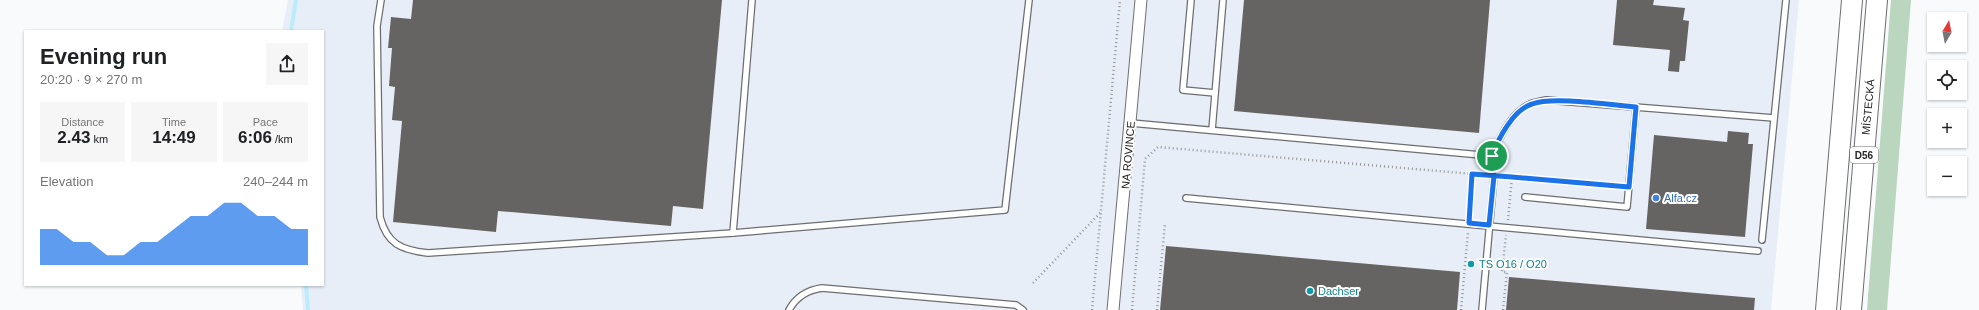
<!DOCTYPE html>
<html lang="en">
<head>
<meta charset="utf-8">
<style>
	body { margin:0; font-family:Helvetica,sans-serif; background:#f6f6f6; color:#202124; height:100vh; display:flex; flex-direction:column; font-size:15px; white-space:nowrap }
	* { box-sizing:border-box; margin:0 }
	p { font-size:13px; color:#757577 }
	.icon { flex:none; width:22px; height:22px; fill:none; stroke:currentColor; stroke-width:2; stroke-linecap:round; stroke-linejoin:round }
	.map { position:relative; flex:1; overflow:hidden }
	.panel { position:absolute; left:24px; top:30px; width:300px; height:256px; display:flex; flex-direction:column; background:#fff; border-radius:0px; box-shadow:0 1px 3px #0004 }
	.panel>* { flex:none }
	.needle { width:26px; rotate:10deg }
	.tools { position:absolute; left:1927px; top:12px; display:grid; gap:8px }
	.tools a { display:grid; place-items:center; width:40px; height:40px; border-radius:0px; background:#fff; box-shadow:0 1px 3px #0004; font-size:20px }
	.pin { position:absolute; display:grid; place-items:center; width:34px; height:34px; color:#fff; margin:-17px; border:2px solid #fff; border-radius:50%; box-shadow:0 1px 4px #0007 }
	.round { display:grid; place-items:center; flex:none; width:42px; height:42px; border-radius:0px; background:#f6f6f6 }
	.summary { display:flex; align-items:center; justify-content:space-between; height:68px; padding:0 16px }
	h1 { font-size:22px; font-weight:700; line-height:30px }
	.figures { display:grid; grid-template-columns:repeat(3,1fr); gap:6px; height:68px; padding:4px 16px }
	.figures div { display:grid; align-content:center; border-radius:0px; background:#f6f6f6; text-align:center }
	.figures b { font-size:17px; font-weight:700 }
	.figures small { font-size:11px; font-weight:400 }
	.figures p { font-size:11px }
	.chart { height:112px; padding:8px 16px }
	.chart p { display:flex; justify-content:space-between }
	.chart svg { width:100%; height:72px; margin-top:4px; fill:#1a73e8; opacity:.7 }
	.map>svg:first-child { display:block }
	.built { fill:#e8eef7 }
	.green { fill:#bbd6bf }
	.lines { fill:none; stroke-linecap:round; stroke-linejoin:round }
	.stream { stroke:#baecfb; stroke-width:4 }
	.building { fill:#666462 }
	.service-casing { stroke:#6d6e70; stroke-width:8 }
	.minor-casing { stroke:#6d6e70; stroke-width:13 }
	.motorway-casing { stroke:#6d6e70; stroke-width:22 }
	.path { stroke:#949597; stroke-width:2.5; stroke-dasharray:1 3; stroke-linecap:butt }
	.service { stroke:#fff; stroke-width:5.5 }
	.minor { stroke:#fff; stroke-width:11 }
	.motorway { stroke:#fff; stroke-width:20 }
	.route-casing { stroke:#fff; stroke-width:8 }
	.route { stroke:#1a73e8; stroke-width:5 }
	.shop-dot { fill:#3f7fe0; stroke:#fff; stroke-width:1.5 }
	.culture-dot { fill:#0f9aa8; stroke:#fff; stroke-width:1.5 }
	.labels { text-anchor:middle; dominant-baseline:central; stroke-width:4; stroke-linejoin:round; paint-order:stroke }
	.shield { fill:#fff; stroke:#676768; stroke-width:1 }
	.shield-label { font-size:10px; font-weight:bold; fill:#262627 }
	.street-label { font-size:11px; fill:#262627; stroke:#fff }
	.shop-label { font-size:11px; fill:#366cbe; stroke:#fff; text-anchor:start }
	.culture-label { font-size:11px; fill:#0d838f; stroke:#fff; text-anchor:start }
</style>
</head>
<body>
<div class="map">
<svg width="1979" height="310" viewBox="0 0 1979 310">
	<rect width="100%" height="100%" fill="#f8fafc"/>
	<!-- built -->
	<path class="built" d="M288,0H1799L1771,310H303L301,285H323V31H282Z"/>
	<!-- green -->
	<path class="green" d="M1891,0H1911L1887,310H1867Z"/>
	<g class="lines">
		<!-- stream -->
		<g class="stream">
			<path d="M291,31L296,0"/>
			<path d="M306,285L308,310"/>
		</g>
	</g>
	<!-- building -->
	<g class="building">
		<path d="M413,0H722L703,209L673,206L671,226L498,211L496,232L393,222L402,121L392,120L395,87L389,86L392,48H388L391,17L411,19Z"/>
		<path d="M1244,0H1490L1479,133L1234,111Z"/>
		<path d="M1617,0H1654L1653,5L1685,8L1683,20L1689,21L1685,61H1680L1679,72L1668,71L1670,50L1613,45Z"/>
		<path d="M1728,131L1749,133L1748,144H1753L1745,237L1646,229L1654,135L1727,142Z"/>
		<path d="M1166,246L1460,272L1457,310H1160Z"/>
		<path d="M1509,277L1755,298L1754,310H1506Z"/>
	</g>
	<g class="lines">
		<defs>
			<g id="service">
				<path d="M381,0L377,26L380,217C387,244 401,250 428,253L733,233L1005,210L1029,0"/>
				<path d="M1191,0L1183,90L1215,93"/>
				<path d="M1131,123L1492,156C1499,138 1511,113 1530,104C1535,102 1541,101 1546,100L1774,118"/>
				<path d="M1212,130L1223,0"/>
				<path d="M1525,197L1627,207L1636,107"/>
				<path d="M1186,198L1758,251"/>
				<path d="M733,233L752,0"/>
				<path d="M1762,240L1786,0"/>
				<path d="M789,310C796,297 808,290 822,288L1016,305L1023,310"/>
				<path d="M1482,310L1494,176L1492,156"/>
			</g>
			<path id="minor" d="M1113,310L1141,0"/>
			<g id="motorway">
				<path d="M1826,310L1852,0"/>
				<path d="M1851,310L1877,0"/>
			</g>
		</defs>
		<!-- service casing -->
		<use href="#service" class="service-casing"/>
		<!-- minor casing -->
		<use href="#minor" class="minor-casing"/>
		<!-- motorway casing -->
		<use href="#motorway" class="motorway-casing"/>
		<!-- path -->
		<g class="path">
			<path d="M1502,176L1620,186"/>
			<path d="M1470,215L1473,174"/>
			<path d="M1508,220L1512,177"/>
			<path d="M1033,283L1101,212"/>
			<path d="M1092,310L1120,0"/>
			<path d="M1132,310L1145,159L1158,147L1485,175"/>
			<path d="M1157,310L1165,223"/>
			<path d="M1461,310L1468,232"/>
			<path d="M1503,310L1507,272H1502L1506,235"/>
		</g>
		<!-- service -->
		<use href="#service" class="service"/>
		<!-- minor -->
		<use href="#minor" class="minor"/>
		<!-- motorway -->
		<use href="#motorway" class="motorway"/>
	</g>
	<g class="lines">
		<defs>
			<path id="route" d="M1492,156L1494,176L1489,225L1469,223L1472,174L1512,177L1629,187L1636,107C1611,105 1553,96 1532,104C1513,110 1498,139 1492,156"/>
		</defs>
		<!-- route casing -->
		<use href="#route" class="route-casing"/>
		<!-- route -->
		<use href="#route" class="route"/>
	</g>
	<!-- markers -->
	<circle class="shop-dot" cx="1656" cy="198" r="4"/>
	<g class="culture-dot">
		<circle cx="1471" cy="264" r="4"/>
		<circle cx="1310" cy="291" r="4"/>
	</g>
	<g class="labels">
		<!-- shield labels -->
		<rect class="shield" x="1850" y="147" width="28" height="16" rx="3"/>
		<g class="shield-label">
			<text x="1864" y="155">D56</text>
		</g>
		<!-- street labels -->
		<g class="street-label">
			<text transform="translate(1868 107) rotate(-85)">MÍSTECKÁ</text>
			<text transform="translate(1128 155) rotate(-85)">NA ROVINCE</text>
		</g>
		<!-- shop labels -->
		<g class="shop-label">
			<text x="1664" y="198">Alfa.cz</text>
		</g>
		<!-- culture labels -->
		<g class="culture-label">
			<text x="1479" y="264">TS O16 / O20</text>
			<text x="1318" y="291">Dachser</text>
		</g>
	</g>
</svg>
<div class="tools">
<a><svg class="needle" viewBox="-14 -14 28 28"><path d="M0-13l5 13h-10z" fill="#e53935"/><path d="M0 13l5-13h-10z" fill="#757577"/></svg></a>
<a><svg class="icon" aria-label="locate" viewBox="0 0 24 24"><circle cx="12" cy="12" r="6"/><path d="M12 2v4M12 18v4M2 12h4M18 12h4"/></svg></a>
<a>+</a>
<a>−</a>
</div>
<div class="pin" style="left:1492px;top:156px;background:#1e9e55"><svg class="icon" aria-label="arrive" viewBox="0 0 24 24"><path d="M6 21V4h12l-3 4 3 4H6"/></svg></div>
<section class="panel">
<div class="summary"><div><h1>Evening run</h1><p>20:20 · 9 × 270 m</p></div><a class="round"><svg class="icon" aria-label="share" viewBox="0 0 24 24"><path d="M12 15V3M7 8l5-5 5 5M5 13v7h14v-7"/></svg></a></div>
<div class="figures">
<div><p>Distance</p><b>2.43<small> km</small></b></div>
<div><p>Time</p><b>14:49</b></div>
<div><p>Pace</p><b>6:06<small> /km</small></b></div>
</div>
<div class="chart"><p><span>Elevation</span>240–244 m</p>
<svg viewBox="0 0 160 44" preserveAspectRatio="none"><path d="M0 44V22L10 22L20 30L30 30L40 38L50 38L60 30L70 30L80 22L90 14L100 14L110 6L120 6L130 14L140 14L150 22L160 22V44z"/></svg>
</div>
</section>
</div>
</body>
</html>
